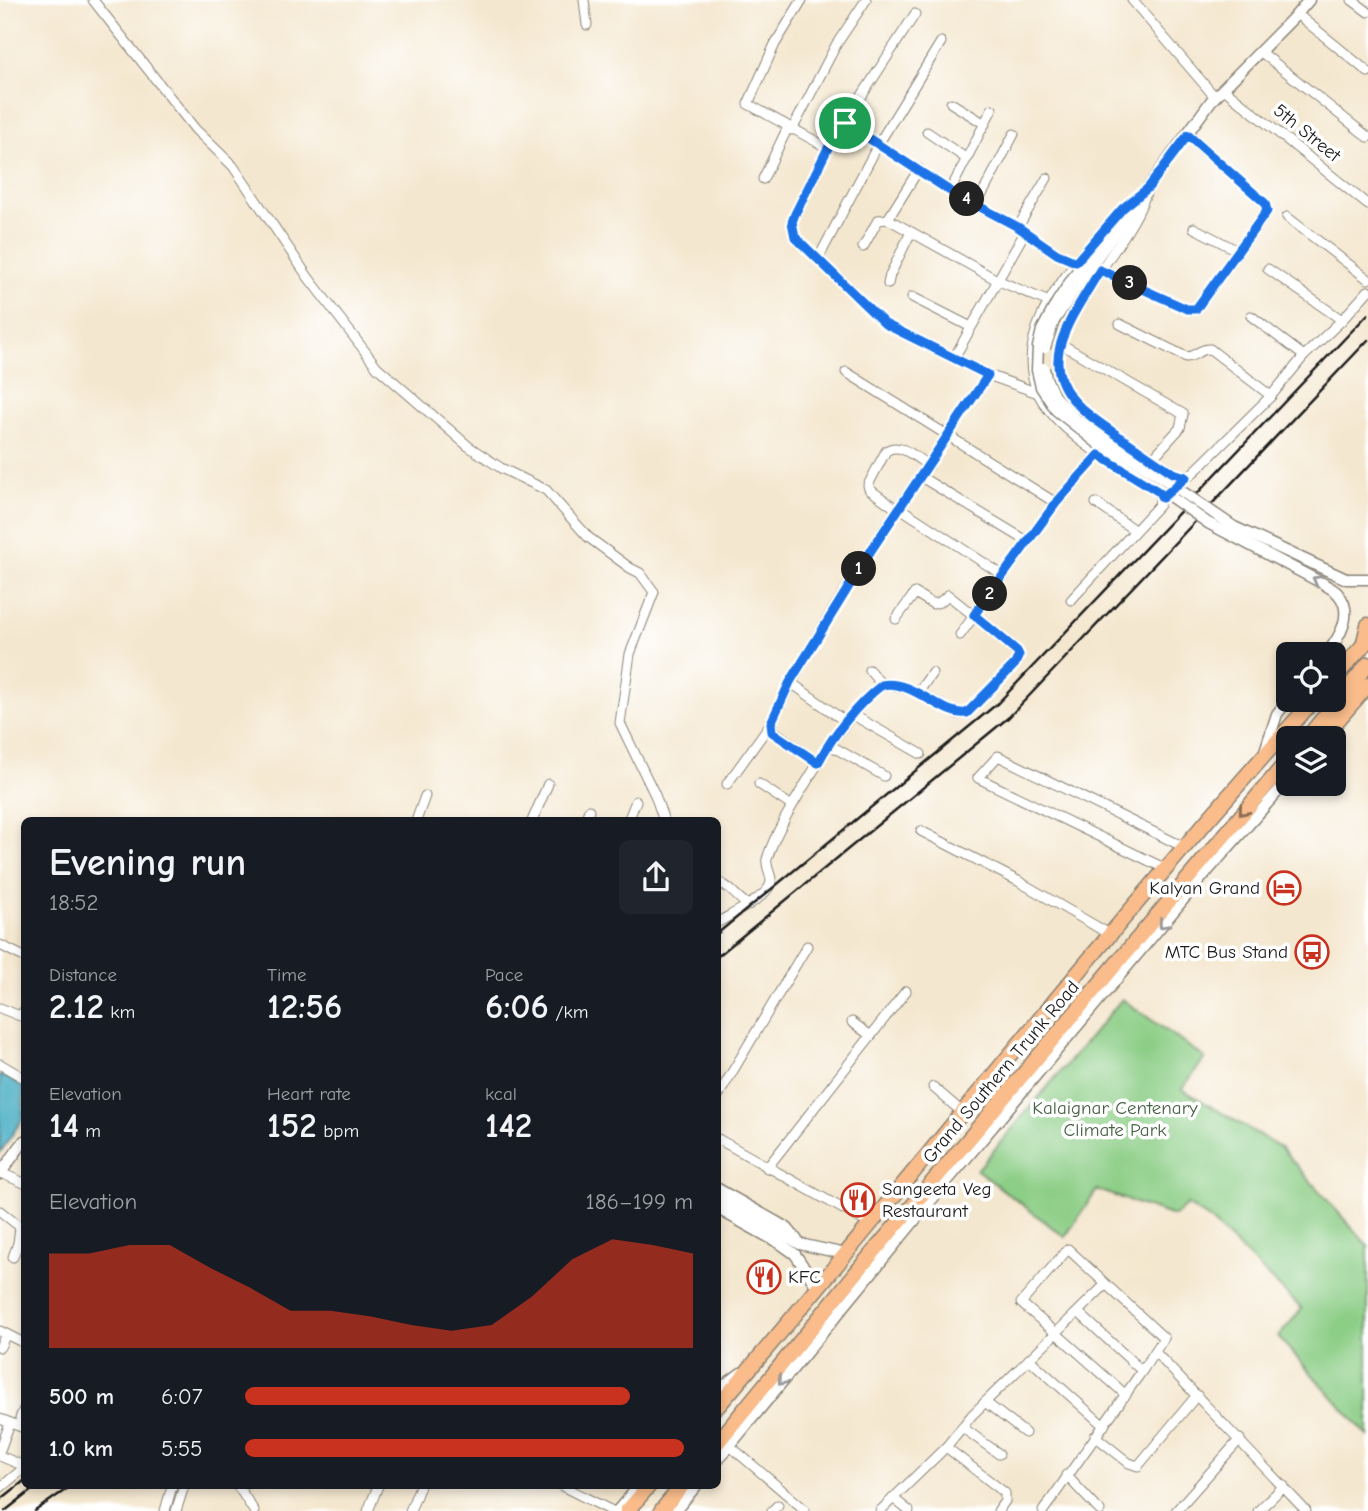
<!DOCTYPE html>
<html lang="en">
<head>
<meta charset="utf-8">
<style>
	body { margin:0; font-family:"Comic Neue",sans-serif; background:#20242c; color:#f1f3f6; height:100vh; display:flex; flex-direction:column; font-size:26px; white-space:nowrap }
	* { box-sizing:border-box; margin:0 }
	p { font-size:23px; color:#9ea1a6 }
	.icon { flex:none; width:38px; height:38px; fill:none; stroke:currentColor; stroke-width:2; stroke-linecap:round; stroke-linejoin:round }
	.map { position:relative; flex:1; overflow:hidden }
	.panel { position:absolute; left:21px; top:817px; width:700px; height:672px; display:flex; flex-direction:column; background:#171b24; border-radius:10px; box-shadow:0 4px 10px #0003 }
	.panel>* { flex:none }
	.controls { position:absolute; left:1276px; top:642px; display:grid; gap:14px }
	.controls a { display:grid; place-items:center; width:70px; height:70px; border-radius:10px; background:#171b24; box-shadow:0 4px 10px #0003; font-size:35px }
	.pin { position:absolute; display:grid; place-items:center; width:60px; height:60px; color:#fff; margin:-30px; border:4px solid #fff; border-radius:50%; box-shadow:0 2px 7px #0007 }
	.km { position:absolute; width:35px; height:35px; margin:-18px; border-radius:50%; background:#222; color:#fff; font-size:19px; line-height:35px; text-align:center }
	.round { display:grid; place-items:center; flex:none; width:74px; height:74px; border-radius:10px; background:#20242c }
	.summary { display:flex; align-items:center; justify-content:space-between; height:119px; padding:0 28px }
	h1 { font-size:38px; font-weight:600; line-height:52px }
	.metrics { display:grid; grid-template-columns:repeat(3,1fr); gap:10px; height:119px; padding:7px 28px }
	.metrics div { display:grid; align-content:center }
	.metrics b { font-size:35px; font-weight:600 }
	.metrics small { font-size:19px; font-weight:400 }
	.metrics p { font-size:19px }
	.chart { height:196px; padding:14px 28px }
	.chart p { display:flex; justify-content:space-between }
	.chart svg { width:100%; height:126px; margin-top:7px; fill:#c8321e; opacity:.7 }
	ul { padding:0 28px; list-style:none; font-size:23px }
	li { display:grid; grid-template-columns:112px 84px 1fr; align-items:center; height:52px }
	li i { height:18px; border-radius:9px; background:#c8321e }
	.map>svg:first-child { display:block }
	.green { fill:#8cce86; stroke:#547551; stroke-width:2 }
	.water { fill:#44adc3; stroke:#306470; stroke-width:2 }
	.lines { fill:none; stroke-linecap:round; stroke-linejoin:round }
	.minor-casing { stroke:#888276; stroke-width:11 }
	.tertiary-casing { stroke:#888276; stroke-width:13 }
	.trunk-casing { stroke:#888276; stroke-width:17 }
	.minor { stroke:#fff; stroke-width:9 }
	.tertiary { stroke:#fff; stroke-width:10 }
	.trunk { stroke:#f9bc8a; stroke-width:14 }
	.rail { stroke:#1c1c1c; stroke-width:2.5 }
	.tertiary-bridge-casing { stroke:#888276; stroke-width:13; stroke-linecap:butt }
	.tertiary-bridge { stroke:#fff; stroke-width:10 }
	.oneway { stroke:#999 }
	.oneway2 { stroke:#8a6c53 }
	.route-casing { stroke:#fff; stroke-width:14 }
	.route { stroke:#1a73e8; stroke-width:9 }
	.labels { text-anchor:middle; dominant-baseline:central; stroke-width:7; stroke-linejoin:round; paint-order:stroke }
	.street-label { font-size:19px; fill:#1c1c1c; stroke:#fff }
	.poi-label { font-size:19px; fill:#1c1c1c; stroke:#fff; text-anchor:end }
	.park-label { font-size:19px; fill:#496346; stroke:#fff }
</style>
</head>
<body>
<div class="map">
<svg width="1368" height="1511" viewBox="0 0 1368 1511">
	<rect width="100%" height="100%" fill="#fff"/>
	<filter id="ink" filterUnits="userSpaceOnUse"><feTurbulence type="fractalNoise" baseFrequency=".0143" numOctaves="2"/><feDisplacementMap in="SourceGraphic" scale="14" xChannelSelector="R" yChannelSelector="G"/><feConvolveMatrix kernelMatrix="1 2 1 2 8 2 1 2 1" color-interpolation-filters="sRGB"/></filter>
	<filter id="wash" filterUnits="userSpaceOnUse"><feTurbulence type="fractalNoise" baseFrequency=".00686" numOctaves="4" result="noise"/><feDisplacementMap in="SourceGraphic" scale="28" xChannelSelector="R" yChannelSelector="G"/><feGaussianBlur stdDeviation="1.57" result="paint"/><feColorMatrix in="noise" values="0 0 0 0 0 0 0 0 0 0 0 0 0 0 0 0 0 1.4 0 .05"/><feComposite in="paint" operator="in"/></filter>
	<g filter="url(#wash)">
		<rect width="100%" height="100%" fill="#f4e7cf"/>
		<!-- green -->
		<path class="green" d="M1122,999L1205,1058L1182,1089L1281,1148L1368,1246V1436L1278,1337L1302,1309L1208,1218L1187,1205L1174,1216L1097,1190L1065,1237L977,1170Z"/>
		<!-- water -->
		<path class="water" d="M0,1075L24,1086V1117L0,1153Z"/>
	</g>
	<g filter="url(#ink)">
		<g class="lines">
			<defs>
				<g id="minor">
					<path d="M93,0L195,129L233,166L308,277L377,367L468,446L501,468L546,490L588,537L630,568L640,573L654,592L630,654L620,723L655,795L664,821"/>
					<path d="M584,0L587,25"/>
					<path d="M802,0L775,44L748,104L828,148L795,213L792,222L795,237L885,324L988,375L1038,393"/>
					<path d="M1132,0L1215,97"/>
					<path d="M1352,0L1368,12"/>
					<path d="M1297,14L1368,72"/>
					<path d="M1261,52L1368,137"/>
					<path d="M1224,89L1368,205"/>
					<path d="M951,103L985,124"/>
					<path d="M845,123L950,191L1018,227L1057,254L1076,262"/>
					<path d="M792,130L836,45L866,0"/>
					<path d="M927,132L967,159"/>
					<path d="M828,148L915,14"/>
					<path d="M763,179L788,127"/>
					<path d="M950,191L992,109"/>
					<path d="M1146,193C1136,223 1116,246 1100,272C1084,297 1063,323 1058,353C1051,399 1098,423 1131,444C1147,455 1163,467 1180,476H1189L1196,470L1271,396L1304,356L1342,320L1368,291"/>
					<path d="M977,204L1014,134"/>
					<path d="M1287,217L1368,279"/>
					<path d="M888,219L919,169"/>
					<path d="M1018,227L1047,178"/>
					<path d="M1194,228L1238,251"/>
					<path d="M1094,241L1123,208L1141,194"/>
					<path d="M863,247L878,220L888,219L997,280L1049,302"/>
					<path d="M1085,251C1054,289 1015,342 1038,393C1054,427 1101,456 1132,475"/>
					<path d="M818,259L879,143L941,42"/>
					<path d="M1268,269L1342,320"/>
					<path d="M1100,270L1187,309H1196L1264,216L1267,211L1265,203L1188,135"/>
					<path d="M888,284L890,275L911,232"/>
					<path d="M912,297L971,327"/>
					<path d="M1251,316L1304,356"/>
					<path d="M1120,324L1186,357C1195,357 1200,348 1210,349L1271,396"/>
					<path d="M1061,344L1183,414L1180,428L1152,459"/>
					<path d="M954,358L1025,232"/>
					<path d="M846,372L1056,503"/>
					<path d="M921,477L1027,541"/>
					<path d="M1096,503L1134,530"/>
					<path d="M900,508L1004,576"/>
					<path d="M898,510L869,489L868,485L886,451C900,441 916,458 929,466"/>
					<path d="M1071,600L1159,505L1161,495L1156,490"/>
					<path d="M896,619L915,593L933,604L940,602L948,595L1013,647L1019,655L1015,664L967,713L958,714L952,711L916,691"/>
					<path d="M960,635L1056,503L1099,455"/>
					<path d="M869,670L882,685"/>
					<path d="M790,682L846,722"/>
					<path d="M853,715L921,754"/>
					<path d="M828,744L884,776"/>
					<path d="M818,763C827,747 868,689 884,685C894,682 906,690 916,691L922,687L932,673"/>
					<path d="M727,784L771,723"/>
					<path d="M759,784L792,806"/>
					<path d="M416,821L425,796"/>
					<path d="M532,821L548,784"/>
					<path d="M585,821L589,810"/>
					<path d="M628,821L636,801"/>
					<path d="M921,831L1018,881L1111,935"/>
					<path d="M1166,869L978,778L998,756L1184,847"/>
					<path d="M718,882C730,886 736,897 748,905"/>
					<path d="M718,922C730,915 765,899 770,885C774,877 765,868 767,859C777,827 801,792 818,763L771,729V723C830,600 913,489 988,375"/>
					<path d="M0,945L24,957"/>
					<path d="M0,1008L20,1016L24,1011"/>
					<path d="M852,1022L871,1036"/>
					<path d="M0,1064L24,1078"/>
					<path d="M933,1087L962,1112"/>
					<path d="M718,1096L807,946"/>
					<path d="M718,1139L870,1224"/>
					<path d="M767,1168L906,991"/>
					<path d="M1,1173L24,1183"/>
					<path d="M0,1211L20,1227L18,1243L13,1257"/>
					<path d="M1105,1285L1056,1333L1021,1303L1068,1249L1164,1338L1142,1371"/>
					<path d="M0,1331L24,1343"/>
					<path d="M0,1347L6,1334"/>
					<path d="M1155,1352L1306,1511"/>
					<path d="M1029,1359L1104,1426"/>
					<path d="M985,1402L1025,1433"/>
					<path d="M20,1418L24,1409"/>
					<path d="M0,1419L24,1428"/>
					<path d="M962,1427L999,1454"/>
					<path d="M1095,1436L1129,1463L1138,1466L1197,1395"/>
					<path d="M730,1446L804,1509"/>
					<path d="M946,1447L1005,1493V1501L998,1511"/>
					<path d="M0,1450L10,1423"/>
					<path d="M0,1456L24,1466"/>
					<path d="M1066,1475L1100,1511"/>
					<path d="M238,1486L254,1511"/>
					<path d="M562,1486L612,1511"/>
					<path d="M0,1488L24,1468"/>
					<path d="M893,1498L909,1511"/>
					<path d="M165,1511L172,1486"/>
					<path d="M176,1511L184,1486"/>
					<path d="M368,1511L378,1486"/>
					<path d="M410,1511L420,1486"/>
					<path d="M772,1511L778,1505"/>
					<path d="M880,1511L946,1447L972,1415L1056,1333L1126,1395"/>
					<path d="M1043,1511L1142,1371L1078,1312"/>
					<path d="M1176,1511L1240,1439"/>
					<path d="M1258,1511L1284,1486"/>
				</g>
				<g id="tertiary">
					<path d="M1083,262L1103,237"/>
					<path d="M1091,266L1211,101L1297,14L1309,0"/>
					<path d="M1346,579H1368"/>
					<path d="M1323,738L1335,723"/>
					<path d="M1264,754L1277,714L1288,700"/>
					<path d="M0,1174L24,1141"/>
					<path d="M718,1189L787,1228L797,1240"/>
					<path d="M718,1199L800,1244L845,1254"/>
					<path d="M718,1209L781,1244L795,1254L817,1287"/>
					<path d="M718,1390L741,1373"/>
					<path d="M718,1460L938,1192L1198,882L1288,780"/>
					<path d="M617,1511L639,1486"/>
					<path d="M675,1511L696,1486"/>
				</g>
				<g id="trunk">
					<path d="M1363,646L1368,625"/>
					<path d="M1334,678L1368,640"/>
					<path d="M1317,730L1337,721L1368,685"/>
					<path d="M1307,738L1368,664"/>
					<path d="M718,1406C918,1172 1107,928 1314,700"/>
					<path d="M718,1442L861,1267L1288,760"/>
					<path d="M627,1511L649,1486"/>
					<path d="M661,1511L682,1486"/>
				</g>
			</defs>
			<!-- minor casing -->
			<use href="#minor" class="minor-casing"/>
			<!-- tertiary casing -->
			<use href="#tertiary" class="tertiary-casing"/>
			<!-- trunk casing -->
			<use href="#trunk" class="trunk-casing"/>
			<!-- minor -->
			<use href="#minor" class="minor"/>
			<!-- tertiary -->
			<use href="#tertiary" class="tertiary"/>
			<!-- trunk -->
			<use href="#trunk" class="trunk"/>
			<!-- rail -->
			<g class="rail">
				<path d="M718,933L998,703L1368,314"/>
				<path d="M718,956L1009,717L1368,340"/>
				<path d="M0,1500L24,1481"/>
				<path d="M5,1511L37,1486"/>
				<path d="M35,1511L71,1486"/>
			</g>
			<defs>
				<g id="tertiary-bridge">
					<path d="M1083,262L1057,302L1042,330L1038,347L1037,370L1041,387L1056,410L1120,461L1208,523L1324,584C1328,587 1335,590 1338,594C1355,613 1339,639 1326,654"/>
					<path d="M1045,348L1054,321L1091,266"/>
					<path d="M1044,368L1046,378L1054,396L1077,420L1234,527L1346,579"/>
				</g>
			</defs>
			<!-- tertiary-bridge casing -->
			<use href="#tertiary-bridge" class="tertiary-bridge-casing"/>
			<!-- tertiary-bridge -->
			<use href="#tertiary-bridge" class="tertiary-bridge"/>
		</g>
		<!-- one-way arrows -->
		<defs><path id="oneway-chevron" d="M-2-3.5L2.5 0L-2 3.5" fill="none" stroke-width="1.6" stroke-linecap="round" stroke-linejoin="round" transform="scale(1.75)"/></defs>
		<g class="oneway">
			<use href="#oneway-chevron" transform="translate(1317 580) rotate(-151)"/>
			<use href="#oneway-chevron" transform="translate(1163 924) rotate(130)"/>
			<use href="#oneway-chevron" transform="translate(782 1381) rotate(129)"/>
		</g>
		<use class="oneway2" href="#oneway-chevron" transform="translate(1243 811) rotate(131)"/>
	</g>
	<g class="lines" filter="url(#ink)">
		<defs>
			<path id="route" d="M845,123L950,191L1018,227L1057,254L1076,262L1123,208L1148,188L1188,135L1265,203L1267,211L1196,309H1187L1100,270C1086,294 1068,318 1060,346C1048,391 1088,415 1120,437C1138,449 1155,461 1173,473L1186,477L1162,498L1159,492L1099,455L1056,503L974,615L1017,651L1019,655L1015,664L967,713C943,717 913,679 882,685C858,703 832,736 818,763L772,732L771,723L790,682L872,549L988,375L885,324L795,237L792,222L795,214L828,148Z"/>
		</defs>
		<!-- route casing -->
		<use href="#route" class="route-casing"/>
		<!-- route -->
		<use href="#route" class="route"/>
	</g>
	<!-- icons -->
	<defs>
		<symbol id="hotel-ring" viewBox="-11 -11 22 22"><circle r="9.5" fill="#fff" stroke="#c8321e" stroke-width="1.5"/><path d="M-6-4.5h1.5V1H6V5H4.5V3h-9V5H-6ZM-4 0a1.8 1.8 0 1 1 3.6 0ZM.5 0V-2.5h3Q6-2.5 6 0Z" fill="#c8321e"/></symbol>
		<symbol id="bus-ring" viewBox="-11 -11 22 22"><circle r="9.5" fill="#fff" stroke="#c8321e" stroke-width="1.5"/><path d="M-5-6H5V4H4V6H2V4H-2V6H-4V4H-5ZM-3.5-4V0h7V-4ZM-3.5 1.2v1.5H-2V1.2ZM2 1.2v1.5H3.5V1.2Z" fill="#c8321e"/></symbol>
		<symbol id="restaurant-ring" viewBox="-11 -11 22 22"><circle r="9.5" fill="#fff" stroke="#c8321e" stroke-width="1.5"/><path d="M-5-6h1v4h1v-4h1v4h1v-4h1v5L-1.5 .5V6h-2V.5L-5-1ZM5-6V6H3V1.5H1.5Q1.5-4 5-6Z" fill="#c8321e"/></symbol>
	</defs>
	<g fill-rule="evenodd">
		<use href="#hotel-ring" x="1265" y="869" width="38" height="38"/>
		<use href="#bus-ring" x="1293" y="933" width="38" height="38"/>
		<use href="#restaurant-ring" x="839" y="1181" width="38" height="38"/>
		<use href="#restaurant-ring" x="745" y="1258" width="38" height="38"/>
	</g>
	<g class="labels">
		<!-- street labels -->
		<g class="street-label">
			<text transform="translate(1307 133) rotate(39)">5th Street</text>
			<text transform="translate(1001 1072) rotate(-50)">Grand Southern Trunk Road</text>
		</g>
		<!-- poi labels -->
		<g class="poi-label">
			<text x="1260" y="888">Kalyan Grand</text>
			<text x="1288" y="952">MTC Bus Stand</text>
			<text x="882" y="1189" text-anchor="start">Sangeeta Veg<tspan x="882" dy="22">Restaurant</tspan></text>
			<text x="788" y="1277" text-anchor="start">KFC</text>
		</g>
		<!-- park labels -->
		<g class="park-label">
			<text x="1115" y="1108">Kalaignar Centenary<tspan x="1115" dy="22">Climate Park</tspan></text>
		</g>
	</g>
</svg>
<div class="controls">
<a><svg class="icon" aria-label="locate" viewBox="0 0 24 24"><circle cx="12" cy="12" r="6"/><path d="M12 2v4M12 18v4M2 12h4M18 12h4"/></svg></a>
<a><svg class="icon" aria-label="layers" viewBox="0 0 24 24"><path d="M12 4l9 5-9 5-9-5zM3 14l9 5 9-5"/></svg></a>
</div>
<div class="pin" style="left:845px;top:123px;background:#1e9e55"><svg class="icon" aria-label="arrive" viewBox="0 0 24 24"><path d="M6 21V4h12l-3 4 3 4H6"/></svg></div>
<b class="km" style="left:859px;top:569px">1</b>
<b class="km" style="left:990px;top:594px">2</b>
<b class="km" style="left:1130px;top:283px">3</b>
<b class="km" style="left:967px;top:199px">4</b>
<section class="panel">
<div class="summary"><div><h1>Evening run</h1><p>18:52</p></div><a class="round"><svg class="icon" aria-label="share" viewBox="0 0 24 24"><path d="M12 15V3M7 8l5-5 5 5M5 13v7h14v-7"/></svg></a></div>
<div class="metrics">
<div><p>Distance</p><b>2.12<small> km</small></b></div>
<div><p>Time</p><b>12:56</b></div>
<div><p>Pace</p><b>6:06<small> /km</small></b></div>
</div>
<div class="metrics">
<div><p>Elevation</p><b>14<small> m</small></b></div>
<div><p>Heart rate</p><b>152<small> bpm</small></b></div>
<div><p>kcal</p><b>142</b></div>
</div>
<div class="chart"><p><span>Elevation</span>186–199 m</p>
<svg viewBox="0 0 160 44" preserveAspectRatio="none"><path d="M0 44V11L10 11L20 8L30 8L40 16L50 23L60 31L70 31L80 33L90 36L100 38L110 36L120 26L130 13L140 6L150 8L160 11V44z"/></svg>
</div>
<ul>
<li><b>500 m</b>6:07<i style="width:86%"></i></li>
<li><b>1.0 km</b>5:55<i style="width:98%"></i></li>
</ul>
</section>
</div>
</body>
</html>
